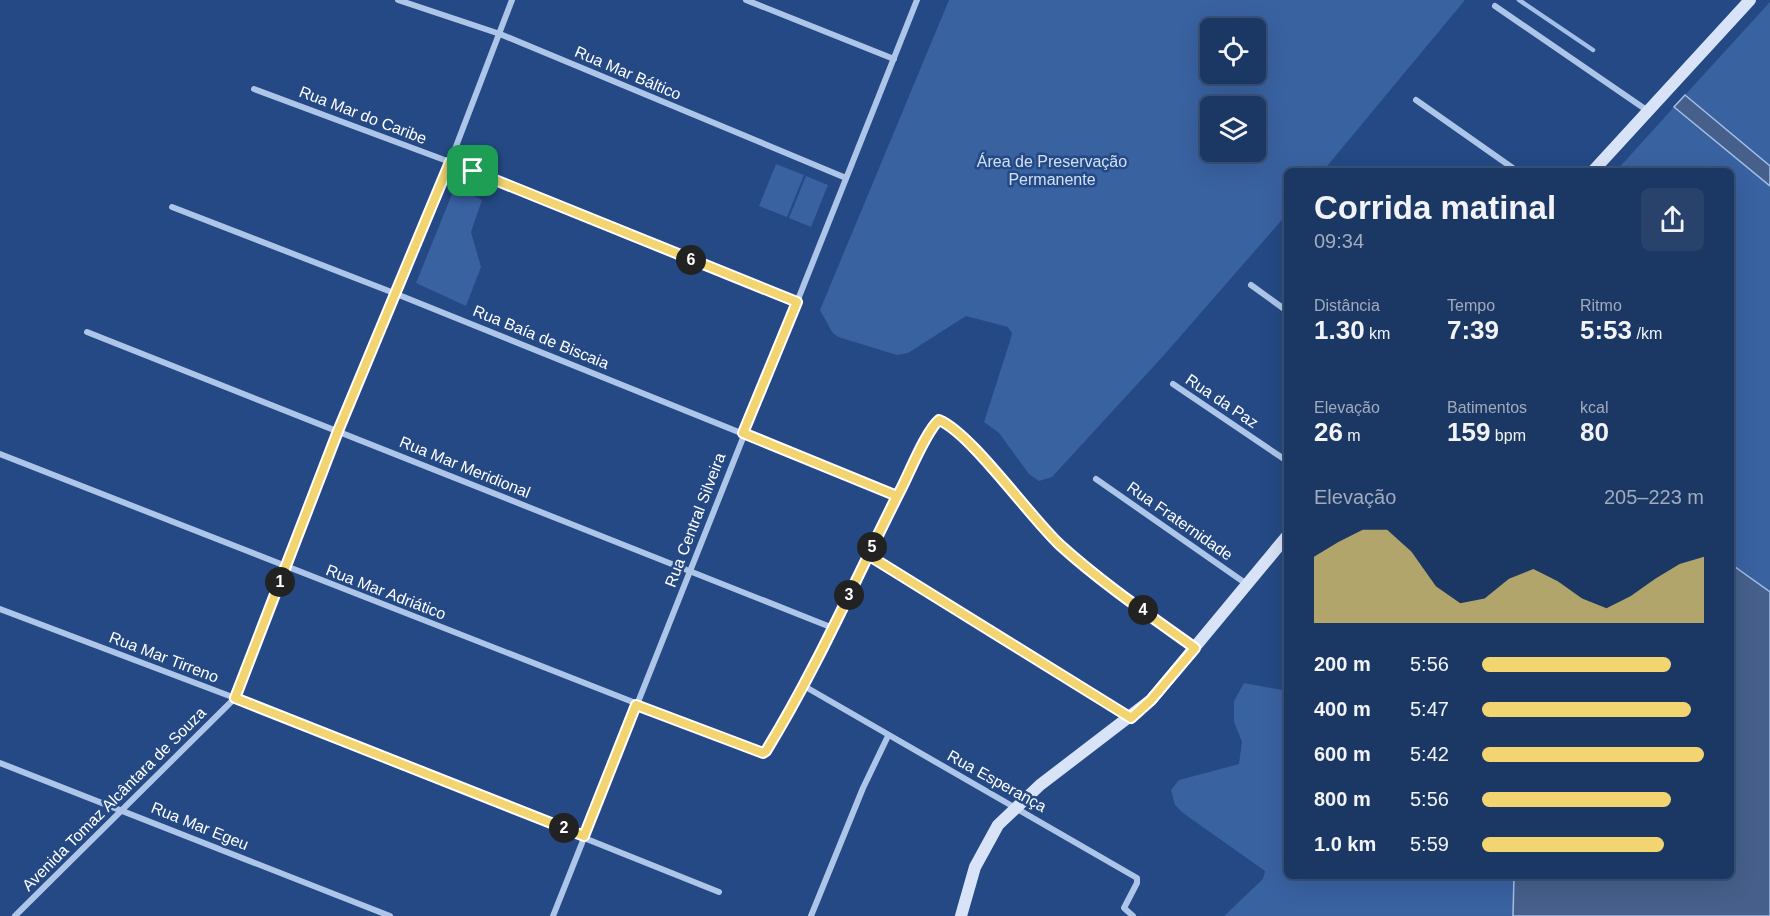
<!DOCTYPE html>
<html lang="pt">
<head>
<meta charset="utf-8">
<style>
	body { margin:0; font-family:Helvetica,sans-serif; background:#28426c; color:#f1f3f6; height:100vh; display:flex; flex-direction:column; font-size:22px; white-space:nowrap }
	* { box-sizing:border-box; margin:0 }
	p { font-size:20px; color:#a0acbe }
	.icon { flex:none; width:33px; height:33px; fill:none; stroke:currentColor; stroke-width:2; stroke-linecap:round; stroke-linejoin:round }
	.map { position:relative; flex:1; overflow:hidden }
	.drawer { position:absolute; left:1284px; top:168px; width:450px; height:711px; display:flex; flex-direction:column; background:#1b3763; border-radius:9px; box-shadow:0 6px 24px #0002,0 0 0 2px #395178 }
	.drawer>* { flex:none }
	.controls { position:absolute; left:1200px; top:18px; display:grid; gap:12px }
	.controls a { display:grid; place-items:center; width:66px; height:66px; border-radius:9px; background:#1b3763; box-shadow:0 6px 24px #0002,0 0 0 2px #395178; font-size:30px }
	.pin { position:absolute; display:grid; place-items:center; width:51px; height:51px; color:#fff; margin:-26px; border-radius:12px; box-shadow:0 3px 9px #0006 }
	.km { position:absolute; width:30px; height:30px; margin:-15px; border-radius:50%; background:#222; color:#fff; font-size:16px; line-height:30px; text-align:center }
	.round { display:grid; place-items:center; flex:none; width:63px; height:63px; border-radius:9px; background:#28426c }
	.overview { display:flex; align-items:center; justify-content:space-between; height:102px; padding:0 30px }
	h1 { font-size:33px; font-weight:800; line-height:45px }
	.metrics { display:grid; grid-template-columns:repeat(3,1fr); gap:9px; height:102px; padding:6px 30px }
	.metrics div { display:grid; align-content:center }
	.metrics b { font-size:26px; font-weight:800 }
	.metrics small { font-size:16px; font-weight:400 }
	.metrics p { font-size:16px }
	.chart { height:168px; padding:12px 30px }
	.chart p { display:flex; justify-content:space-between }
	.chart svg { width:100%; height:108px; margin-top:6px; fill:#f2d471; opacity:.7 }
	ul { padding:0 30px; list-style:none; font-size:20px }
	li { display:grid; grid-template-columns:96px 72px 1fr; align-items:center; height:45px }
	li i { height:15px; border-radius:8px; background:#f2d471 }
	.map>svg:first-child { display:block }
	.green { fill:#3962a1; fill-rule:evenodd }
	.water { fill:#46608b; stroke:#a2bfe9; stroke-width:1.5 }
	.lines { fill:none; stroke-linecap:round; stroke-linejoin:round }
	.stream { stroke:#a2bfe9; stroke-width:4.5 }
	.minor { stroke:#adc5e8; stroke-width:6 }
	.secondary { stroke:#d8e3f7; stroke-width:12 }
	.route-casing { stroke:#fff; stroke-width:12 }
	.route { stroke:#f2d471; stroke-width:8 }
	.labels { text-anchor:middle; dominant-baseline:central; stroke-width:5; stroke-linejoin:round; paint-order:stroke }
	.street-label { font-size:16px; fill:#fff; stroke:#244984 }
	.park-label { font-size:16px; fill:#d1e0f6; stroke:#244984 }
</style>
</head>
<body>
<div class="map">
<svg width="1770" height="916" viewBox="0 0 1770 916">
	<rect width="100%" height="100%" fill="#244984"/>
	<!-- green -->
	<g class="green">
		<path d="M949,0H1465L1323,171H1287V214L1165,354L1052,477L1039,481L1029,474L999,433L984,422L1010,341L1012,333L1008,327L966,316L908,353L897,355L838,337L832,332L820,310ZM1210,28H1256V74H1210ZM1210,106H1256V152H1210Z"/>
		<path d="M1770,2V166L1685,95Z"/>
		<path d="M1674,107L1770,186V592L1731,564V171H1616Z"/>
		<path d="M776,164L804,175L787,217L759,206Z"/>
		<path d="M806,176L828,185L811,227L789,218Z"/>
		<path d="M458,188L482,200L471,232L481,267L466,306L416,283L454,189Z"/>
		<path d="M1244,683L1287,691V876H1514L1513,916H1224L1263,879L1265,871L1183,813L1175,805L1171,790L1179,780L1239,764L1242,742L1234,722V701Z"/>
	</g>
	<!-- water -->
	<g class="water">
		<path d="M1685,95L1770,166V186L1674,107Z"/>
		<path d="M1731,564L1770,592V916H1513L1514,876H1731Z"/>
	</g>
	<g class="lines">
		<!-- stream -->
		<path class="stream" d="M1519,0L1593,50"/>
		<!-- minor -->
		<g class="minor">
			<path d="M398,0L500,34L846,178"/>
			<path d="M746,0L894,59"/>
			<path d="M1495,6L1648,111"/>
			<path d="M254,89L450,162L797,302"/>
			<path d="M1416,100L1517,171"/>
			<path d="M172,207L394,293L897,496"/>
			<path d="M1251,285L1287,311"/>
			<path d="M87,332L833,628"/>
			<path d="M1173,384L1287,461"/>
			<path d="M0,454L763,753L804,686L935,424L941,420C982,452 1011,496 1048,533C1092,577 1145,611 1195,648"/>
			<path d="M1096,479L1248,585"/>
			<path d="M868,555L1130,718"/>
			<path d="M0,609L235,698L719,892"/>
			<path d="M804,686L1137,878V883L1124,908L1133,916"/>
			<path d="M0,763L390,916"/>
			<path d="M15,916L235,698L338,431L450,162L512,0"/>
			<path d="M553,916L917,0"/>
			<path d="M811,916L863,788L888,736"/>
		</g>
		<!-- secondary -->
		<g class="secondary">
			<path d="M1593,171L1750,0"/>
			<path d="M961,916L975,867L998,825L1040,785L1151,700L1287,536"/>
		</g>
	</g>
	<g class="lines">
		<defs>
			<path id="route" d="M473,171L450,162L338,431L235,698L584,836L636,705L763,753L766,751C817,668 856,578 900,491C909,474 926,431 939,420C971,433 1029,516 1060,545C1102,583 1149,615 1195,648L1151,700L1131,718L868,555L897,496L743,433L797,302L473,171"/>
		</defs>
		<!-- route casing -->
		<use href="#route" class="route-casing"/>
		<!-- route -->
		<use href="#route" class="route"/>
	</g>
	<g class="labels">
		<!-- street labels -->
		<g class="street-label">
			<text transform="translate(628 73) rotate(23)">Rua Mar Báltico</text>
			<text transform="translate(363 115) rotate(21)">Rua Mar do Caribe</text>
			<text transform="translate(541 337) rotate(22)">Rua Baía de Biscaia</text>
			<text transform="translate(1222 401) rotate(34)">Rua da Paz</text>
			<text transform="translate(465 467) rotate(22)">Rua Mar Meridional</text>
			<text transform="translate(695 520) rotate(-69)">Rua Central Silveira</text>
			<text transform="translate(1180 521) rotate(35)">Rua Fraternidade</text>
			<text transform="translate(386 592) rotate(21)">Rua Mar Adriático</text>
			<text transform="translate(164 657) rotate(21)">Rua Mar Tirreno</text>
			<text transform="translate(997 781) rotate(29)">Rua Esperança</text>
			<text transform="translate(114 799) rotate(-45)">Avenida Tomaz Alcântara de Souza</text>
			<text transform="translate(200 826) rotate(22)">Rua Mar Egeu</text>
		</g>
		<!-- park labels -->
		<g class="park-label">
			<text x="1052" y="161">Área de Preservação<tspan x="1052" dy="18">Permanente</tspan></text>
		</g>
	</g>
</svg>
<div class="controls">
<a><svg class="icon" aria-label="locate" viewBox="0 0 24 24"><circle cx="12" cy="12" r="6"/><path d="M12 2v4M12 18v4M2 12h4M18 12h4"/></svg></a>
<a><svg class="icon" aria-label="layers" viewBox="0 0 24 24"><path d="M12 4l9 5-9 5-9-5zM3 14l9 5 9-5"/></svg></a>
</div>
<div class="pin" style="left:473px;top:171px;background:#1e9e55"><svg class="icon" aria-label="arrive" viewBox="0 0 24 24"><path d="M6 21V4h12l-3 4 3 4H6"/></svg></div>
<b class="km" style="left:280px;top:582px">1</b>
<b class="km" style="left:564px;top:828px">2</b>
<b class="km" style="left:849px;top:595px">3</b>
<b class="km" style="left:1143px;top:610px">4</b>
<b class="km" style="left:872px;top:547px">5</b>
<b class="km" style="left:691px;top:260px">6</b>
<section class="drawer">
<div class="overview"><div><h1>Corrida matinal</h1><p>09:34</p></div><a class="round"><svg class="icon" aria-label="share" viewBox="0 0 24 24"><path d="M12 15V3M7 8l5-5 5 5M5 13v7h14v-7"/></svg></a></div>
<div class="metrics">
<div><p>Distância</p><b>1.30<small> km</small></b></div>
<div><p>Tempo</p><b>7:39</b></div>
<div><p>Ritmo</p><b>5:53<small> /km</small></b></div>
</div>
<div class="metrics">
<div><p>Elevação</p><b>26<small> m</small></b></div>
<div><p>Batimentos</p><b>159<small> bpm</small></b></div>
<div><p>kcal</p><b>80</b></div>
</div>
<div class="chart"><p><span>Elevação</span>205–223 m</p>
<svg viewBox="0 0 160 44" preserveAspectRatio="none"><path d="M0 44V17L10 11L20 6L30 6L40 15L50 29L60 36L70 34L80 26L90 22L100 27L110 34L120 38L130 33L140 26L150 20L160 17V44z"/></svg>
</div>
<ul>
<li><b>200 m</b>5:56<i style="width:85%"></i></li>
<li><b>400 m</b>5:47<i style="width:94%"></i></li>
<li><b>600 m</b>5:42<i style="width:100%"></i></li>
<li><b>800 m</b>5:56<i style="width:85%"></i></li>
<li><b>1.0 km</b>5:59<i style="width:82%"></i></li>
</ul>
</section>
</div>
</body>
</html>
